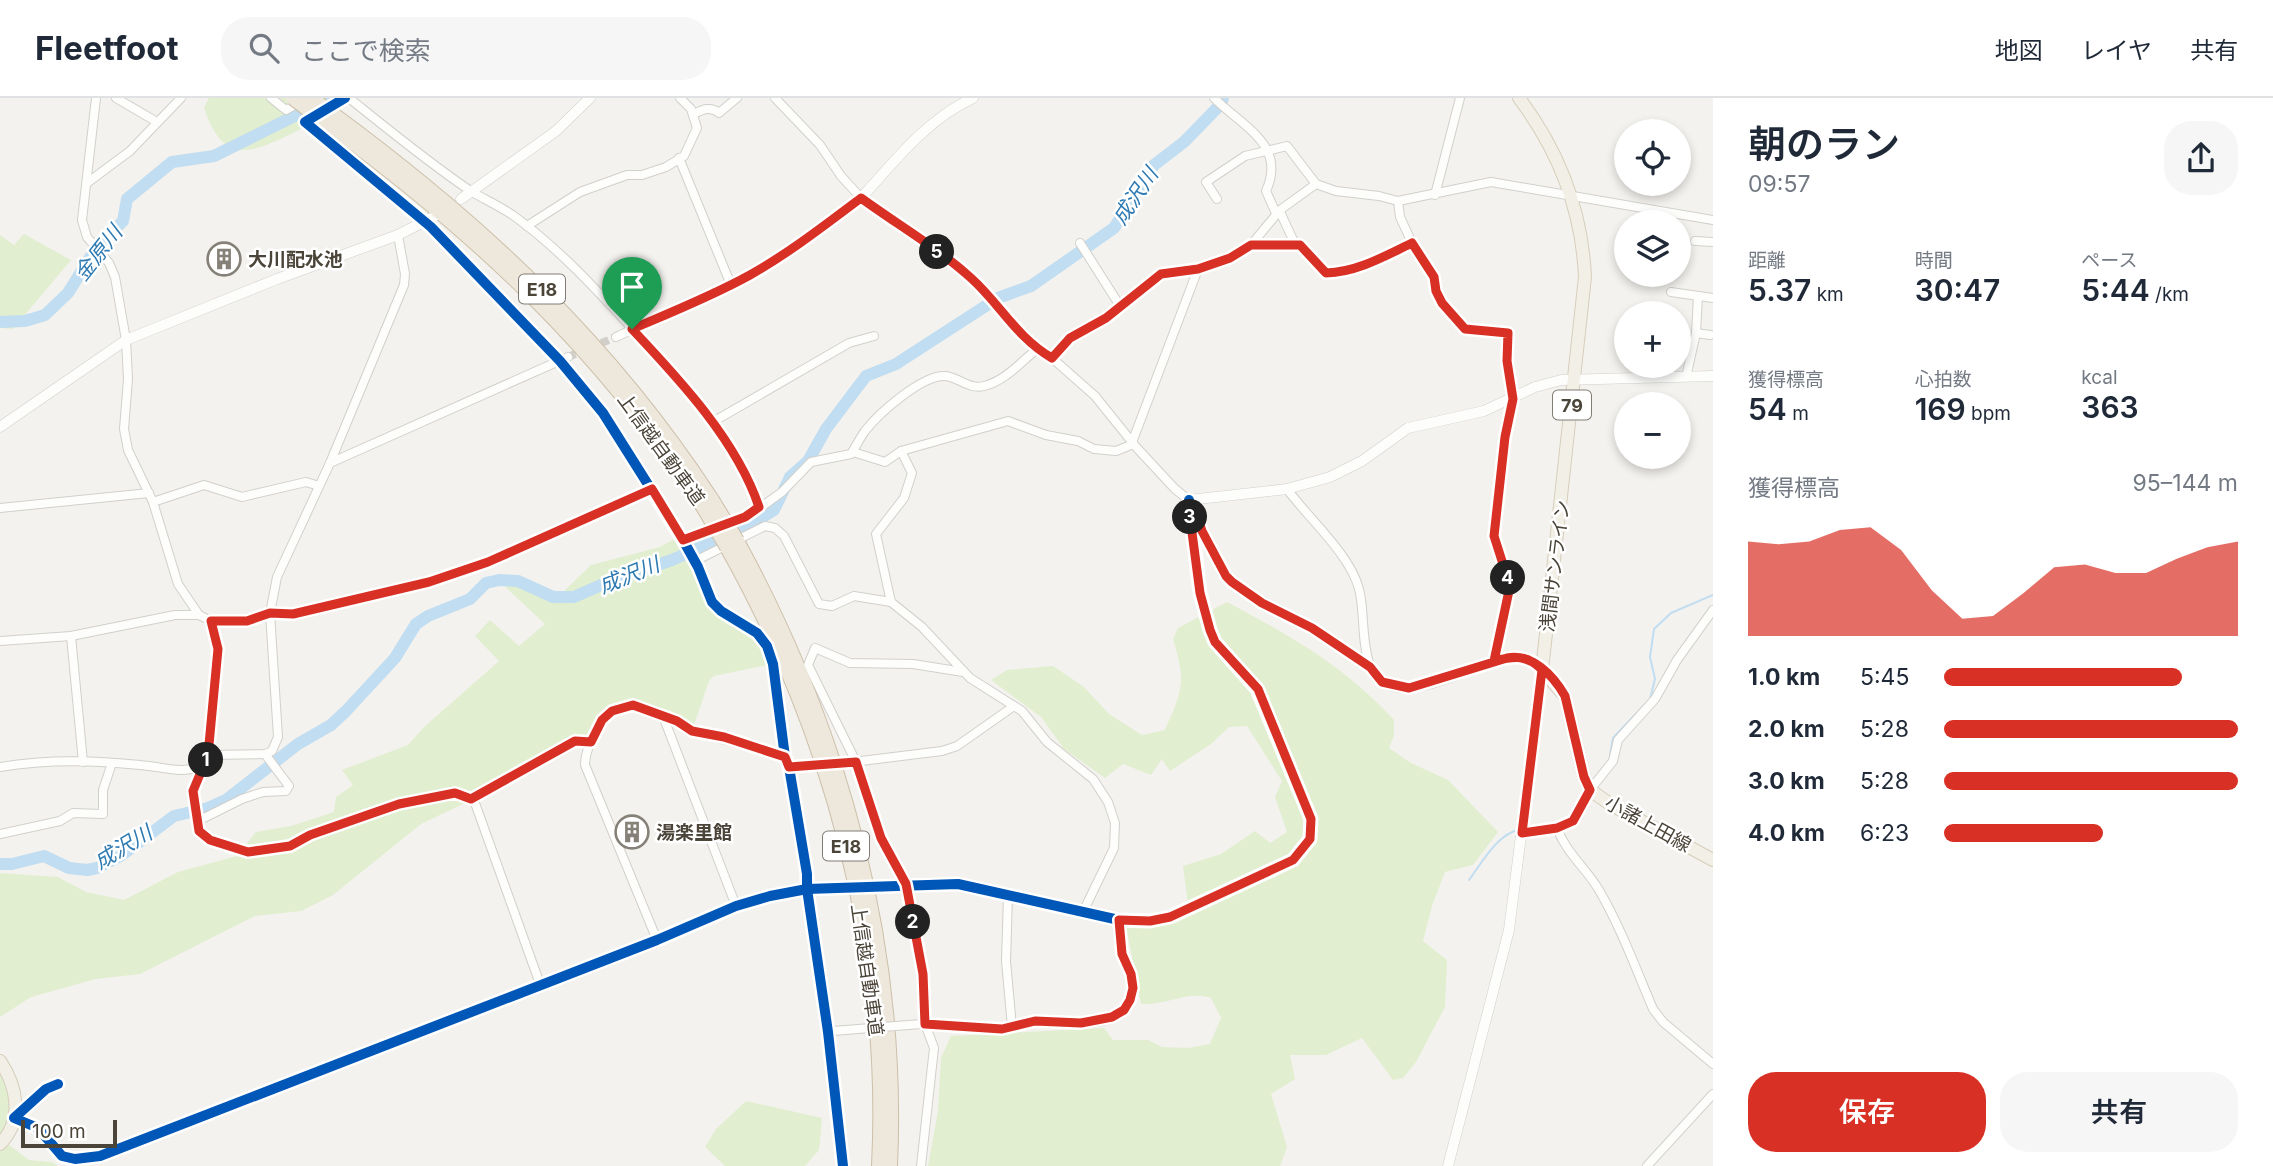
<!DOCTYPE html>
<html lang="ja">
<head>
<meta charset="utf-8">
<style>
	body { margin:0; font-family:Inter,"Noto Sans JP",sans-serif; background:#f6f6f7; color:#1f2937; height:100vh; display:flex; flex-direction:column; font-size:26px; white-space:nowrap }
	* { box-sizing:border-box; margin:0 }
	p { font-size:23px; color:#747a83 }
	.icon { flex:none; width:38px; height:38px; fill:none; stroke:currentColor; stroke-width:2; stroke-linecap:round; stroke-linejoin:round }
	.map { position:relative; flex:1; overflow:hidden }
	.sheet { display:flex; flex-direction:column; background:#fff; width:560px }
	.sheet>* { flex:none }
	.buttons { position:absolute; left:1614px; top:21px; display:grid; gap:14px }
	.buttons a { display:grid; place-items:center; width:77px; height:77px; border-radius:50%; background:#fff; box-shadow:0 4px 10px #0003; font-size:35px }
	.scale { position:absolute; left:21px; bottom:18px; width:96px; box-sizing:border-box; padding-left:7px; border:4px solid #4b4439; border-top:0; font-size:19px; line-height:24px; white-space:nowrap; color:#4b4439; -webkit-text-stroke:5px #fff; paint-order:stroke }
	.pin { position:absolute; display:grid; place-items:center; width:60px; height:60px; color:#fff; margin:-72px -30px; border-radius:50% 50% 50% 0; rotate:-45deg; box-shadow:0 0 7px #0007 }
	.pin .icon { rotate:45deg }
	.km { position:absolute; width:35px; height:35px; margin:-18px; border-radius:50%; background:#222; color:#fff; font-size:19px; line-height:35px; text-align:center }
	.round { display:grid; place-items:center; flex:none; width:74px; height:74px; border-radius:28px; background:#f6f6f7 }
	.head { display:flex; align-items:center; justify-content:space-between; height:119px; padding:0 35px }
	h1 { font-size:38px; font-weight:600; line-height:52px }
	.metrics { display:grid; grid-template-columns:repeat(3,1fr); gap:10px; height:119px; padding:7px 35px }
	.metrics div { display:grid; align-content:center }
	.metrics b { font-size:30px; font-weight:600 }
	.metrics small { font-size:19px; font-weight:400 }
	.metrics p { font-size:19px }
	.chart { height:196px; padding:14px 35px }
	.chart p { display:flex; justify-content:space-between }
	.chart svg { width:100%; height:126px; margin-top:7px; fill:#d93025; opacity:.7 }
	.cta { display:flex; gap:14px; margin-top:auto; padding:14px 35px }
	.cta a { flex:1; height:80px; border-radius:28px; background:#d93025; color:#fff; font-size:28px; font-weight:600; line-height:80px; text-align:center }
	.cta a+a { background:#f6f6f7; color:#1f2937 }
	ul { padding:0 35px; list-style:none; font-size:23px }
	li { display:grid; grid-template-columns:112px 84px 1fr; align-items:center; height:52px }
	li i { height:18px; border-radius:9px; background:#d93025 }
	header { display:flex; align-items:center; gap:42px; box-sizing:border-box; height:98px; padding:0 35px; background:#fff; border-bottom:2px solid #e0e1e3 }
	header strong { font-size:33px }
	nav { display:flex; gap:38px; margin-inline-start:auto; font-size:24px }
	.search { width:490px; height:63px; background:#f6f6f7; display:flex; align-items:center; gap:18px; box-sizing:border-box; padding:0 24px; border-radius:28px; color:#747a83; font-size:26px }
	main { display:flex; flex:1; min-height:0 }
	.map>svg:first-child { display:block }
	.green { fill:#e1eecf }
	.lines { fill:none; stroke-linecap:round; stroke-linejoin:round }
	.stream { stroke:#c0ddf1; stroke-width:2 }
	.river { stroke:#c0ddf1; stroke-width:12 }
	.minor-tunnel { stroke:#d2cfca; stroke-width:8; stroke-dasharray:8 4; stroke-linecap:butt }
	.minor-casing { stroke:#d2d0cb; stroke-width:10 }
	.tertiary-casing { stroke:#d2d0cb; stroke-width:11 }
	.primary-casing { stroke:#d6cebb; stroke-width:14 }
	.motorway-casing { stroke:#ccbfa9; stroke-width:16 }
	.minor { stroke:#fdfdfc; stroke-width:8 }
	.tertiary { stroke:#fdfdfc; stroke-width:10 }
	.primary { stroke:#f2efe6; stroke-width:12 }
	.motorway { stroke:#ede8db; stroke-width:14 }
	.minor-bridge-casing { stroke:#d2d0cb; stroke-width:10; stroke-linecap:butt }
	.tertiary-bridge-casing { stroke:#d2d0cb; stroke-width:11; stroke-linecap:butt }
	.motorway-bridge-casing { stroke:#ccbfa9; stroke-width:16; stroke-linecap:butt }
	.minor-bridge { stroke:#fdfdfc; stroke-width:8 }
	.tertiary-bridge { stroke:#fdfdfc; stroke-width:10 }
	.motorway-bridge { stroke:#ede8db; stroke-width:14 }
	.cycleway-casing { stroke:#fff; stroke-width:15 }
	.cycleway { stroke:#0057b8; stroke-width:10 }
	.route-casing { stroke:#fff; stroke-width:14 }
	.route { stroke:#d93025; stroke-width:9 }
	.labels { text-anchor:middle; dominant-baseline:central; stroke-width:5; stroke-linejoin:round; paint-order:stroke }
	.shield { fill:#fff; stroke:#817c74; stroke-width:2 }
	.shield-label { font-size:18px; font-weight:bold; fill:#4b4439 }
	.poi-label { font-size:19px; font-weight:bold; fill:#4b4439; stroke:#fff; text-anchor:start }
	.street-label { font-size:19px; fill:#4b4439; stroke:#fff }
	.water-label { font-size:21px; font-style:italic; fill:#2e7ab2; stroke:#fff }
</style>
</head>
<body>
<header>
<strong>Fleetfoot</strong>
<div class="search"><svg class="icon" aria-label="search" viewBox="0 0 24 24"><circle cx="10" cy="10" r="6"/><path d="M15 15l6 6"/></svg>ここで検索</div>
<nav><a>地図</a><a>レイヤ</a><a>共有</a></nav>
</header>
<main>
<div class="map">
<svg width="1713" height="1068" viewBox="0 0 1713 1068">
	<rect width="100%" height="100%" fill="#f4f2ee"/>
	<!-- green -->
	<g class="green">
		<path d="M209,0H359C338,12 318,23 297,33C252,55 224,69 204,10Z"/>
		<path d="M24,136L71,162L13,231L0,230V137L14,147Z"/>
		<path d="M696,429L698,469L712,504L756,537L773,566L714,578L709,583L692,633L643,609L612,613L591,644L575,643L463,706L421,726L333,797L301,813L255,818L140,876L96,881L31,899L0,919V775L58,779L86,794L124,802L178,774L237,758L256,734L291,728L334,714L336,699L353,687L342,672L408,647L424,629L499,563L475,538L490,522L519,548L545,526L500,484L515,485L551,495L564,493L591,467L660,449Z"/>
		<path d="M1227,504C1292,539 1343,567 1394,622V638L1389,650L1411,665L1448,682L1498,734L1473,767L1445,774L1432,808L1423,843L1447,862L1445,909L1416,964L1403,980L1393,982L1362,940L1326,957H1290L1295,981L1271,996L1287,1049L1280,1068H928L938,1013L941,960L951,938L1104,930L1113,942H1148L1162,949L1188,950L1210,946L1221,920L1211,900C1187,892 1166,908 1141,906L1126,828L1160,827L1188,806L1183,768L1221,756L1255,733L1270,745L1287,734L1275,699L1282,683L1247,628L1229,629L1211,646L1170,673L1162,661L1151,677L1123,666L1105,680L1064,651L1041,619L991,582L1007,572L1053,568L1084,589L1109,616L1142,637L1165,632C1183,592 1186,583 1173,541L1178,530Z"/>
		<path d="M0,963L16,1003L4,1043L29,1062L52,1064L58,1068H0Z"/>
		<path d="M746,1003L822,1020L819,1052L805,1068H725L705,1049L716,1031Z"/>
	</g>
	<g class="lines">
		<!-- stream -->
		<g class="stream">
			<path d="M1610,657L1613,640L1650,601L1655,581L1650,559L1654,531L1671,515L1713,497"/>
			<path d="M1469,782C1481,766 1498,735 1519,732"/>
		</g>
		<!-- river -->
		<g class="river">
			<path d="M0,224L25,223L45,217L68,195L96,150L123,123L127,101L172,64L214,58L331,0"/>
			<path d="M0,766H12L44,758L69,770L87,772L97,770L122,757L174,718L208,710L226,702L298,646L331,627L346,613L395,560L416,526L428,518L470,501L486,485L499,482L518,483L553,499H574L608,484L672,462L750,427L774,412L790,379L808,363L826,331L866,278L896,266L998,200L1031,188L1114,130L1154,67L1184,44L1221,6L1223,0"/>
		</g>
		<!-- minor-tunnel -->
		<path class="minor-tunnel" d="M568,259L616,239"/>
		<defs>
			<g id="minor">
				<path d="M96,0L82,122L87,139L109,165L115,179L126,242L128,281L124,331L128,352L153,404L178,486L199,517"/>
				<path d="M116,0L157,24"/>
				<path d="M271,0L286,12L300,4"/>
				<path d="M345,0L305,24L431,129L560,263L603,315L683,442L698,469L712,504L721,513L757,535L767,548L773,566L785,659L789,669L807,776V791L828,934L843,1068"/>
				<path d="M349,0C389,32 429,65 472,94C486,102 501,109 514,118C557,149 594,189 630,228C679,282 735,340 759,409"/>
				<path d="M775,0L820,47L841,78L861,100L969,178L992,201L1023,240L1052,260L1095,298L1136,349L1175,391L1189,402"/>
				<path d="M1214,0C1243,29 1287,47 1266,93L1275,113L1281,116L1295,146"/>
				<path d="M694,16C703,11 711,8 719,15L737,0"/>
				<path d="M679,60L731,187"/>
				<path d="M87,85L130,53L181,0"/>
				<path d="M1435,97L1460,0"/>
				<path d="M1217,101L1206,84L1245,58L1287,48L1316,86L1336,93L1379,98L1398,103L1491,84L1713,122"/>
				<path d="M1398,103L1400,119L1412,145L1434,179L1436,193L1442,206L1465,231L1508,235L1507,263L1513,301L1505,339L1494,438L1510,488L1495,563"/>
				<path d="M527,128L580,94L627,77H642L666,69L684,58L697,30L691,11L680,0"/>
				<path d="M1695,143L1713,144"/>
				<path d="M1080,145L1120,208"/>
				<path d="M1251,147H1300L1326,175C1357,174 1385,158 1412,145"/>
				<path d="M1671,194L1713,200"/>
				<path d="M1696,235L1710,237"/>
				<path d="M616,239C661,218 707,201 749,177C789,155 825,127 861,100"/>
				<path d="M1052,260L1070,240L1106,220L1161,176L1198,171L1230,160L1251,147L1280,112L1316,86"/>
				<path d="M1686,279L1696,235L1698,198"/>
				<path d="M711,325L849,245L874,238"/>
				<path d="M901,353L912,375L904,400L876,436L891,504L922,529L970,580L1022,613L1047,644L1093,681L1108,704L1115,725L1114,750L1083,814"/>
				<path d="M853,354L885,364L901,353L1008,323L1046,337L1078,343L1094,351L1116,353L1131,347L1198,171"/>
				<path d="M330,365L568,259"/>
				<path d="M1287,391C1308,420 1350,456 1359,491C1368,523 1354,585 1400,590C1431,593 1481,565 1514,559L1530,561L1542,572"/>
				<path d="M153,404L204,387L242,399L306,384L319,388"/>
				<path d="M0,410L149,395"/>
				<path d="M1189,412L1196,414C1218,493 1250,493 1312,530C1332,542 1351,556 1370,570"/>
				<path d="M683,442L745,419L764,407L782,394L811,364L851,356C856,348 860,340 865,333C879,315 921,278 944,278C958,278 968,292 984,288C1005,283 1021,264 1037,251"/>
				<path d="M695,463L765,428L775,430L784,438L819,506L832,508L854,498L891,504"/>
				<path d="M211,523L218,551L208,657L193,693L199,732L210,742L249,754L290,748L310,737L399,706L455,695L465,697L475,705L540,886"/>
				<path d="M71,538L83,664"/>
				<path d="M0,543L71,538L175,517H199L211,523H247L270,515L293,516L384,495L429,484L488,464L652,391"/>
				<path d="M663,618L736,808"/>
				<path d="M208,657L265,656L272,653L278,639L270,515L277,479L330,365L404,187L405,176L398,137"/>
				<path d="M853,664L942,653L957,648L1014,608"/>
				<path d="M0,669C46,661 94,662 140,667C165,669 178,676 203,669"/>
				<path d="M471,701L575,643L591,644"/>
				<path d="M196,724L242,701L263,694L286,693L289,688L265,656"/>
				<path d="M1557,730C1566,755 1586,770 1599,792C1621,830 1636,871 1653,911L1663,924L1713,966"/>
				<path d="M1523,735L1557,730L1573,723L1590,692L1613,663L1618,642L1655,601L1677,562L1713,512"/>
				<path d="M0,736L60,723L73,715L103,716V692L112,665"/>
				<path d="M1008,797L1006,863L1012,929"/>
				<path d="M657,842L585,667C585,654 591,643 597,632C615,594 647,609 676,622C683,625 688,631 695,633C725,643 755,649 785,659"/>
				<path d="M921,926C948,925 975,933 1002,931C1014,930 1026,923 1038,923C1066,924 1119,935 1131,900C1137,882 1125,870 1122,854C1120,843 1120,832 1119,822"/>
				<path d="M14,1020L46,991L58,986"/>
				<path d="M921,1068L934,950L925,926L923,876L906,786L881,740L856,664L808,567L815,550L850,565L913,566L963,574"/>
				<path d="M1647,1068L1713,996"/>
			</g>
			<g id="tertiary">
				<path d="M861,100C895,63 926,22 973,0"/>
				<path d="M461,101L556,33L590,0"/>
				<path d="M0,329L126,242L277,181L398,137L435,118"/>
				<path d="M897,787C917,785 937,784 957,786C1025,793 1101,835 1170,819L1293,762L1310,741L1311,721L1257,591L1215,544L1210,532L1200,495L1189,402L1287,391L1330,379L1362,363L1408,330L1484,313L1535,289L1561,282L1713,278"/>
				<path d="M14,1020L38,1030L62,1058L75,1061L100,1058L657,842C708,820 761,792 817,790"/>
				<path d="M1448,1068L1509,832L1542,572"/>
			</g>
			<g id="primary">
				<path d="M1519,0C1559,53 1582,112 1585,179L1542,572L1565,598L1584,679L1590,692L1610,706L1713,762"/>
				<path d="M0,963C17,988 24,1022 0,1046"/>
			</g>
			<g id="motorway">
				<path d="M334,17C483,127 610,245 712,402"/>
				<path d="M325,24C474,133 601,251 702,407"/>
				<path d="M737,443C842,635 900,849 890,1068"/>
				<path d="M727,449C832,636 890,853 879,1068"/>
			</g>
		</defs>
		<!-- minor casing -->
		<use href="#minor" class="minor-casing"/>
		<!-- tertiary casing -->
		<use href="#tertiary" class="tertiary-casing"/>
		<!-- primary casing -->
		<use href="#primary" class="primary-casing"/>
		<!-- motorway casing -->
		<use href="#motorway" class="motorway-casing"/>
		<!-- minor -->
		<use href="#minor" class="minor"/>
		<!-- tertiary -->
		<use href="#tertiary" class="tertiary"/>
		<!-- primary -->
		<use href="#primary" class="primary"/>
		<!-- motorway -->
		<use href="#motorway" class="motorway"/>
		<defs>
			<g id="minor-bridge">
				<path d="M795,669L850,664"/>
				<path d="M833,933L921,926"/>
			</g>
			<path id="tertiary-bridge" d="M817,790L897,787"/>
			<g id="motorway-bridge">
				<path d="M293,0L325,24"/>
				<path d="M311,0L334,17"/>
				<path d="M712,402L737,443"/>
				<path d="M702,407L727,449"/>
			</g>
		</defs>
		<!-- minor-bridge casing -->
		<use href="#minor-bridge" class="minor-bridge-casing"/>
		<!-- tertiary-bridge casing -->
		<use href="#tertiary-bridge" class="tertiary-bridge-casing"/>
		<!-- motorway-bridge casing -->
		<use href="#motorway-bridge" class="motorway-bridge-casing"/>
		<!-- minor-bridge -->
		<use href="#minor-bridge" class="minor-bridge"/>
		<!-- tertiary-bridge -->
		<use href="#tertiary-bridge" class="tertiary-bridge"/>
		<!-- motorway-bridge -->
		<use href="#motorway-bridge" class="motorway-bridge"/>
		<defs>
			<g id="cycleway">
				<path d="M345,0L305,24L431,129L560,263L603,315L683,442L698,469L712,504L721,513L757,535L767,548L773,566L785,659L789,669L807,776V791L828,934L843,1068"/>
				<path d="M58,986L46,991L14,1020L38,1030L62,1058L75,1061L100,1058L657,842L736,808L770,798L807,791L958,786L1119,822L1150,823L1170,819L1293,762L1310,741L1311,721L1257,591L1215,544L1210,532L1200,495L1189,402"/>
			</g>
		</defs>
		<!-- cycleway casing -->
		<use href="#cycleway" class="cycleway-casing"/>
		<!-- cycleway -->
		<use href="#cycleway" class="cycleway"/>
	</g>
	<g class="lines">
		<defs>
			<path id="route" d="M632,231C680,282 737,343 759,409L745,419L683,442L652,391L488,464L429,484L293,516L270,515L247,523H211L218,551L208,657L193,693L199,733L210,742L248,754L290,748L310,737L399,706L455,695L471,701L575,643L591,644L602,622L612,613L633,607L677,623L692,633L724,639L785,659L789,669L856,664L881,740L906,786L923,876L925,926L1002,931L1035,923L1081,925L1112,919L1124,912L1130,902L1133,890L1131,876L1122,856L1119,822L1150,823L1170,819L1293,762L1310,741L1311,721L1258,591L1215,544L1210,532L1200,495L1189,412L1196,414L1202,433L1226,478L1232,484L1262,505L1312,530L1370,569L1382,584L1409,590L1507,560C1532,555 1553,577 1565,598L1584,679L1590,692L1573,723L1557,730L1522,735L1542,572C1527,556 1514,558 1494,563L1510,488L1494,438L1505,339L1513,301L1507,263L1508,235L1465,231L1442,205L1436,193L1434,179L1412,145C1385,158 1357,174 1326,175L1300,147H1251L1230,160L1198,171L1161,176L1106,220L1070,240L1052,260C1016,239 1001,207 971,180C938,150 898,127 861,100C825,127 789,155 750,177C712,198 672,214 632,231"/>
		</defs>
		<!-- route casing -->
		<use href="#route" class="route-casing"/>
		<!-- route -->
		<use href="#route" class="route"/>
	</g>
	<!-- icons -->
	<defs>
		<symbol id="building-ring" viewBox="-11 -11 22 22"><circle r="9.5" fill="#fff" stroke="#868178" stroke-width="1.5"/><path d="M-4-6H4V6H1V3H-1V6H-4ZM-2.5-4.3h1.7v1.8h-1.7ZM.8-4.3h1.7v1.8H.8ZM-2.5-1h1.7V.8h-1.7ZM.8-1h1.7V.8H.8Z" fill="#868178"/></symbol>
	</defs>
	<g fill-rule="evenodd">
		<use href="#building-ring" x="205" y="142" width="38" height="38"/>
		<use href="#building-ring" x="613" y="715" width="38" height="38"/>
	</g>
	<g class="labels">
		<!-- shield labels -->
		<g class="shield">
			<rect x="519" y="176.5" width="46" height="29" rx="5"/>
			<rect x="1553" y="292.5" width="38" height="29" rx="5"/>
			<rect x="823" y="733.5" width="46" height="29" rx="5"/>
		</g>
		<g class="shield-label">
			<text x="542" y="191">E18</text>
			<text x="1572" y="307">79</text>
			<text x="846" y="748">E18</text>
		</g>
		<!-- poi labels -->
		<g class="poi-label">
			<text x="248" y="161">大川配水池</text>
			<text x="656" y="734">湯楽里館</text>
		</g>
		<!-- street labels -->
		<g class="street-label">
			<text transform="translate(661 351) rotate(54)">上信越自動車道</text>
			<text transform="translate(1555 468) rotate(-83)">浅間サンライン</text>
			<text transform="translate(1648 726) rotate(29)">小諸上田線</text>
			<text transform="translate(867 872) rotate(82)">上信越自動車道</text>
		</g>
		<!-- water labels -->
		<g class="water-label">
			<text transform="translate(1135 98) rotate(-56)">成沢川</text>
			<text transform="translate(98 155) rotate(-52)">金原川</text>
			<text transform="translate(629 477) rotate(-22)">成沢川</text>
			<text transform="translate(123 749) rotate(-31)">成沢川</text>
		</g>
	</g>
</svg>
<div class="buttons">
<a><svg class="icon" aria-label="locate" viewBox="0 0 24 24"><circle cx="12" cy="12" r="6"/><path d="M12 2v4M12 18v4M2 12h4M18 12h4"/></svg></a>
<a><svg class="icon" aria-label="layers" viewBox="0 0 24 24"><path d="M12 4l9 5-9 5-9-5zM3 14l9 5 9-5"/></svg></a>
<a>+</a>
<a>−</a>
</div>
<div class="scale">100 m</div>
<div class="pin" style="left:632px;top:231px;background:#1e9e55"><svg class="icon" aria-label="arrive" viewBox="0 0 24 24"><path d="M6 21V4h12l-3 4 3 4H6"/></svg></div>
<b class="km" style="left:206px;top:662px">1</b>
<b class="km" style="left:913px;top:824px">2</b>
<b class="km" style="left:1190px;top:419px">3</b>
<b class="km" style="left:1508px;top:480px">4</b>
<b class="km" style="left:937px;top:154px">5</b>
</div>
<section class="sheet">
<div class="head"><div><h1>朝のラン</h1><p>09:57</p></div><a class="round"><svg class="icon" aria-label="share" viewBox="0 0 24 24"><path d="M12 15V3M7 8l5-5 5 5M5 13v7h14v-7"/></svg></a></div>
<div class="metrics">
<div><p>距離</p><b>5.37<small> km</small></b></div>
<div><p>時間</p><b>30:47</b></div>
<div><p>ペース</p><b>5:44<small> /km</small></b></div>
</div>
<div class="metrics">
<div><p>獲得標高</p><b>54<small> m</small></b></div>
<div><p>心拍数</p><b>169<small> bpm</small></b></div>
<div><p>kcal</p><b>363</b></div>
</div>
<div class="chart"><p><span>獲得標高</span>95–144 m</p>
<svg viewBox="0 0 160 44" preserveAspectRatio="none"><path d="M0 44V11L10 12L20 11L30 7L40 6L50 14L60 28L70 38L80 37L90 29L100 20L110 19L120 22L130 22L140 17L150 13L160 11V44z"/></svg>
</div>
<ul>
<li><b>1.0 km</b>5:45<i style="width:81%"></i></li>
<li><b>2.0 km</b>5:28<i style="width:100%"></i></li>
<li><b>3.0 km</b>5:28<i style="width:100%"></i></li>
<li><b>4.0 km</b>6:23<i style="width:54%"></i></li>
</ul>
<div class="cta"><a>保存</a><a>共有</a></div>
</section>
</main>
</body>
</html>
